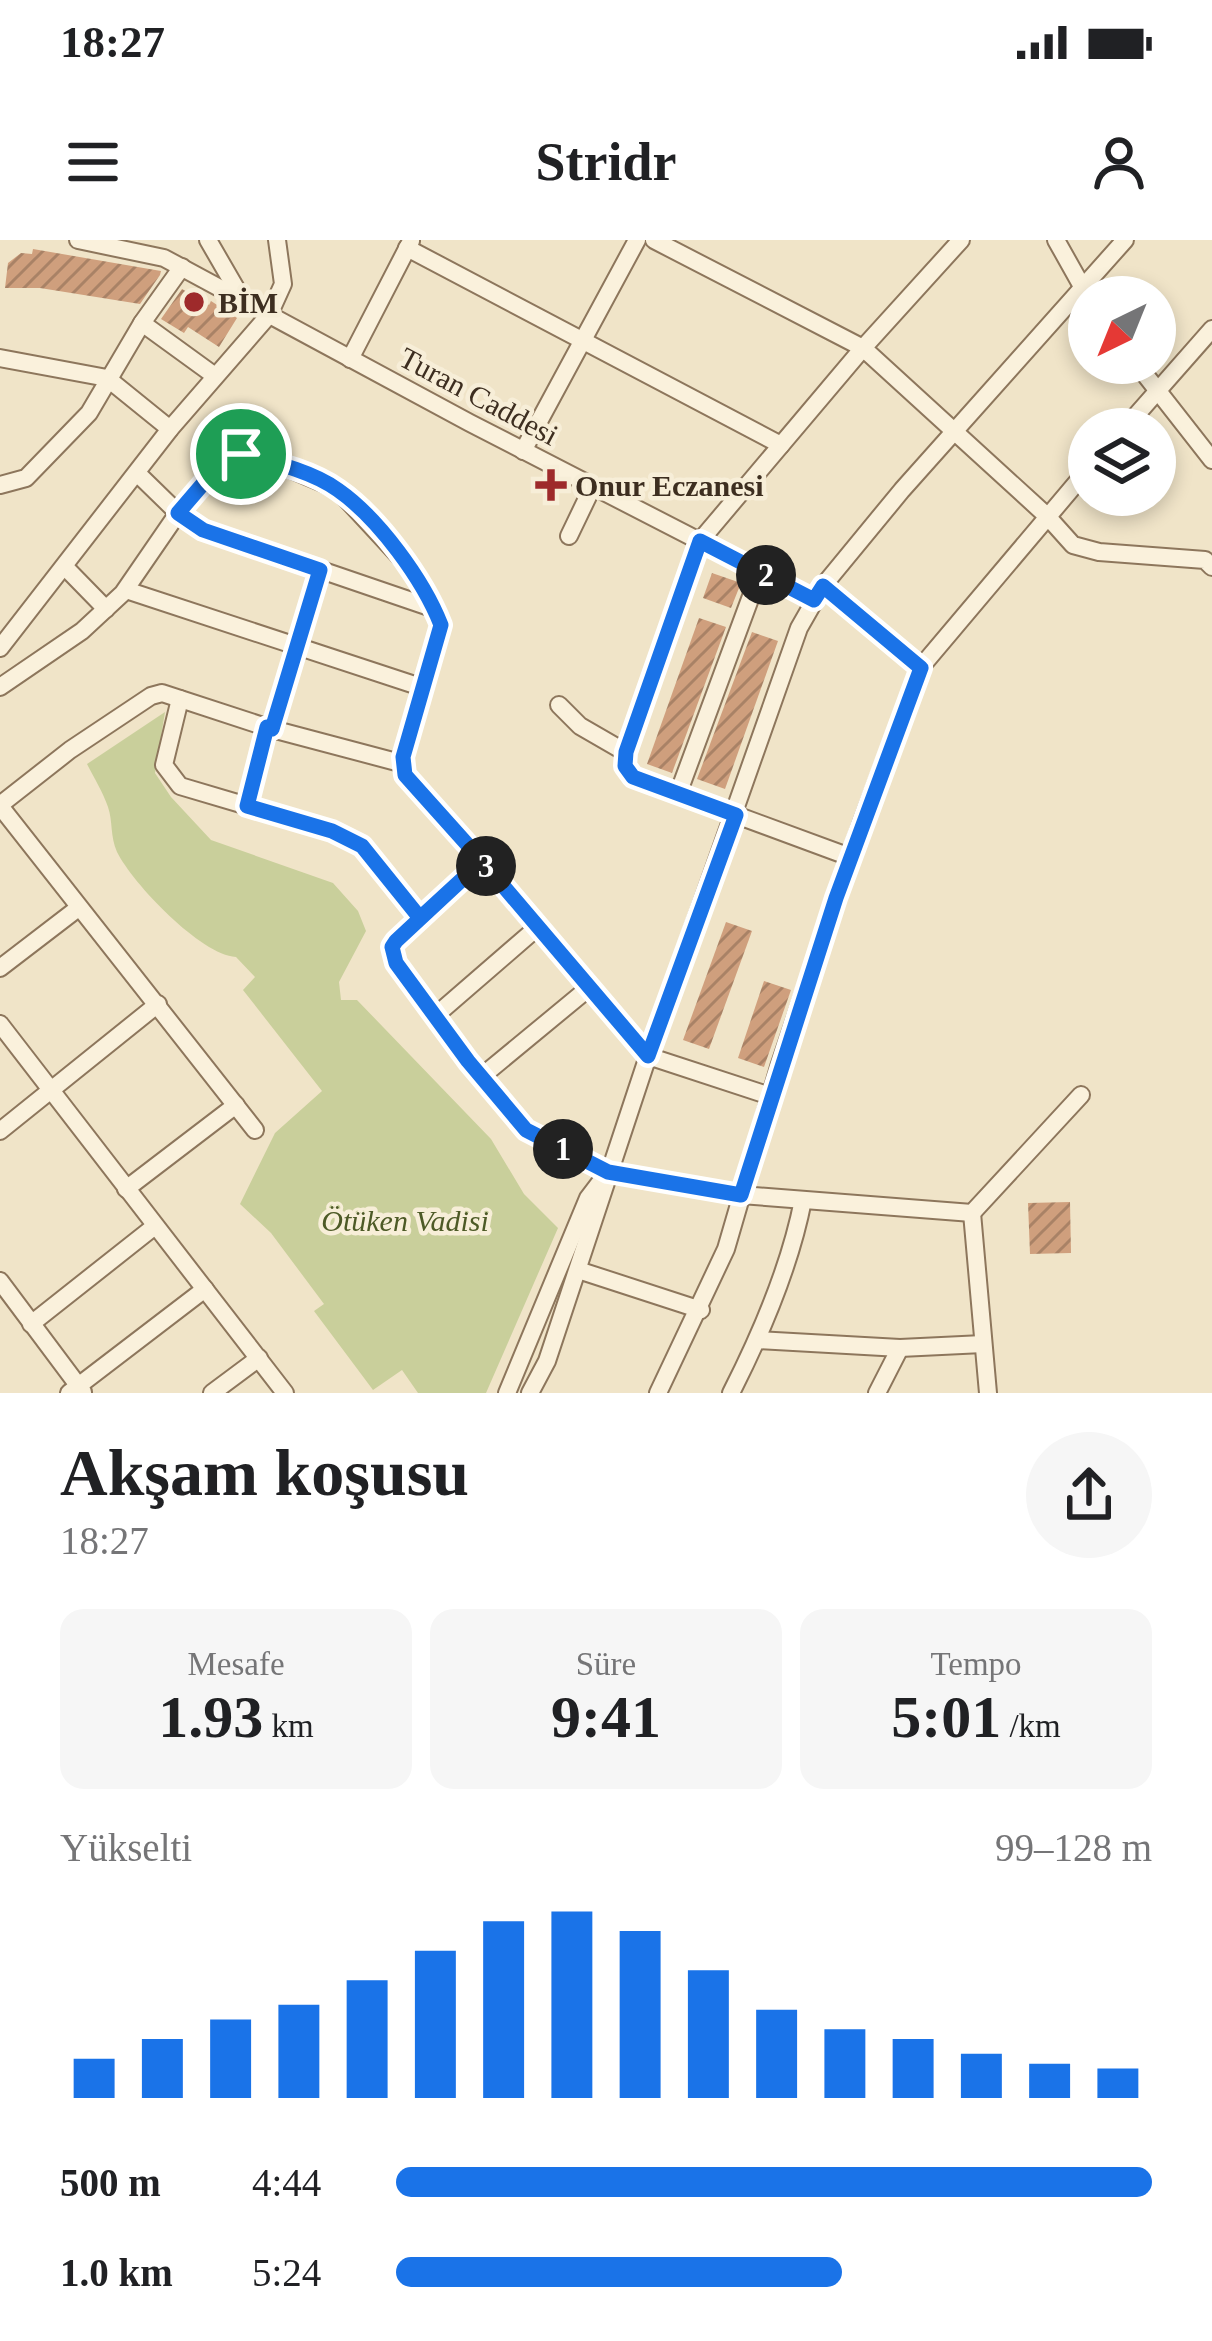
<!DOCTYPE html>
<html lang="tr">
<head>
<meta charset="utf-8">
<style>
	body { margin:0; font-family:Georgia,serif; background:#f6f6f6; color:#202124; height:100vh; display:flex; flex-direction:column; font-size:45px; white-space:nowrap }
	* { box-sizing:border-box; margin:0 }
	p { font-size:39px; color:#757577 }
	.icon { flex:none; width:66px; height:66px; fill:none; stroke:currentColor; stroke-width:2; stroke-linecap:round; stroke-linejoin:round }
	.map { position:relative; height:1153px; overflow:hidden }
	.panel { display:flex; flex-direction:column; background:#fff; flex:1 }
	.panel>* { flex:none }
	.needle { width:78px; rotate:223deg }
	.controls { position:absolute; left:1068px; top:36px; display:grid; gap:24px }
	.controls a { display:grid; place-items:center; width:108px; height:108px; border-radius:50%; background:#fff; box-shadow:0 6px 18px #0003; font-size:60px }
	.pin { position:absolute; display:grid; place-items:center; width:102px; height:102px; color:#fff; margin:-51px; border:6px solid #fff; border-radius:50%; box-shadow:0 3px 12px #0007 }
	.km { position:absolute; width:60px; height:60px; margin:-30px; border-radius:50%; background:#222; color:#fff; font-size:33px; line-height:60px; text-align:center }
	.round { display:grid; place-items:center; flex:none; width:126px; height:126px; border-radius:63px; background:#f6f6f6 }
	.overview { display:flex; align-items:center; justify-content:space-between; height:204px; padding:0 60px }
	h1 { font-size:66px; font-weight:800; line-height:90px }
	.figures { display:grid; grid-template-columns:repeat(3,1fr); gap:18px; height:204px; padding:12px 60px }
	.figures div { display:grid; align-content:center; border-radius:24px; background:#f6f6f6; text-align:center }
	.figures b { font-size:60px; font-weight:800 }
	.figures small { font-size:33px; font-weight:400 }
	.figures p { font-size:33px }
	.chart { height:336px; padding:24px 60px }
	.chart p { display:flex; justify-content:space-between }
	.chart svg { width:100%; height:216px; margin-top:12px; stroke:#1a73e8; stroke-width:6 }
	ul { padding:0 60px; list-style:none; font-size:39px }
	li { display:grid; grid-template-columns:192px 144px 1fr; align-items:center; height:90px }
	li i { height:30px; border-radius:15px; background:#1a73e8 }
	.status { display:flex; justify-content:space-between; align-items:center; height:84px; padding:0 60px; background:#fff; direction:ltr }
	.status svg { height:33px; fill:currentColor }
	header { display:flex; justify-content:space-between; align-items:center; height:156px; padding:0 60px; background:#fff; font-size:54px; font-weight:800 }
	.map>svg:first-child { display:block }
	.green { fill:#c9cf9b }
	.building { fill:url(#building-hatch) }
	.lines { fill:none; stroke-linecap:round; stroke-linejoin:round }
	.minor-casing { stroke:#8d765c; stroke-width:20 }
	.minor { stroke:#faf1dc; stroke-width:16 }
	.route-casing { stroke:#fff; stroke-width:24 }
	.route { stroke:#1a73e8; stroke-width:15 }
	.poi-dot { fill:#9e2a2b; stroke:#f7eed8; stroke-width:4.5 }
	.labels { text-anchor:middle; dominant-baseline:central; stroke-width:9; stroke-linejoin:round; paint-order:stroke }
	.poi-label { font-size:30px; font-weight:bold; fill:#3d2e20; stroke:#f7eed8; text-anchor:start }
	.street-label { font-size:30px; fill:#3d2e20; stroke:#f7eed8 }
	.park-label { font-size:30px; font-style:italic; fill:#4d5a26; stroke:#f7eed8 }
</style>
</head>
<body>
<div class="status"><b>18:27</b><svg viewBox="0 0 49 12"><path d="M0 12V9h3v3zM5 12V6h3v6zM10 12V3h3v9zM15 12V0h3v12zM26 1h20v11H26zM47 4h2v5h-2z"/></svg></div>
<header><svg class="icon" aria-label="menu" viewBox="0 0 24 24"><path d="M4 6h16M4 12h16M4 18h16"/></svg>Stridr<svg class="icon" aria-label="person" viewBox="0 0 24 24"><circle cx="12" cy="8" r="4"/><path d="M4 21q1-7 8-7t8 7"/></svg></header>
<div class="map">
<svg width="1212" height="1153" viewBox="0 0 1212 1153">
	<defs>
		<pattern id="building-hatch" width="6" height="6" patternUnits="userSpaceOnUse" patternTransform="scale(3)"><rect width="6" height="6" fill="#cf9f7d"/><path d="M-1 1l2-2M0 6l6-6M5 7l2-2" fill="none" stroke="#a98266"/></pattern>
	</defs>
	<rect width="100%" height="100%" fill="#f0e4c8"/>
	<!-- green -->
	<path class="green" d="M165,472L155,533L171,557L211,600L333,643L358,671L366,691L339,742L341,760H357L491,899L524,954L558,988L486,1153H418L402,1130L373,1150L314,1071L324,1064L271,993L240,964L275,893L322,851L243,750L255,737L236,717C201,715 133,644 117,612C110,596 113,582 108,567C103,552 94,538 87,524Z"/>
	<!-- building -->
	<g class="building">
		<path d="M33,9L161,31L160,35L140,64L40,48H5L8,23L21,13L32,14Z"/>
		<path d="M182,49L209,65L211,61L237,78L219,107L188,87L184,93L161,79Z"/>
		<path d="M712,333L741,343L731,368L703,358Z"/>
		<path d="M699,378L726,387L672,533L647,524Z"/>
		<path d="M752,392L778,401L725,549L697,539Z"/>
		<path d="M726,682L752,691L709,809L683,800Z"/>
		<path d="M764,741L791,750L764,827L738,818Z"/>
		<path d="M1070,962L1071,1013L1030,1014L1028,963Z"/>
	</g>
	<g class="lines">
		<defs>
			<g id="minor">
				<path d="M78,0L164,18L470,183L814,360"/>
				<path d="M208,0L245,64"/>
				<path d="M654,0L863,108L1047,276L1073,305L1099,312L1205,320L1212,327"/>
				<path d="M1056,0L1088,57"/>
				<path d="M407,8L781,205"/>
				<path d="M182,27L142,83L215,136"/>
				<path d="M0,118L107,138L170,189"/>
				<path d="M350,119L411,1"/>
				<path d="M1136,123L1212,220"/>
				<path d="M1124,189L1212,89"/>
				<path d="M523,211L637,0"/>
				<path d="M138,234L178,273L204,290L435,369"/>
				<path d="M0,245L26,238L89,173L142,83"/>
				<path d="M569,296L593,246"/>
				<path d="M65,327L106,369"/>
				<path d="M823,346L921,427"/>
				<path d="M126,350L424,448"/>
				<path d="M0,408L170,189L269,75L283,44L277,0"/>
				<path d="M0,447L82,391L123,353L178,273L226,217L241,214L278,224L337,249L412,330L441,385L403,516L405,535L648,816L770,856"/>
				<path d="M180,459L164,525L180,546L332,591L362,606L420,678"/>
				<path d="M559,465L580,486L625,512"/>
				<path d="M272,489L321,330"/>
				<path d="M678,554L760,332"/>
				<path d="M0,565L70,510L151,456L162,453L272,489L404,524"/>
				<path d="M0,566L255,890"/>
				<path d="M247,566L267,487"/>
				<path d="M850,617L633,537L625,526V512L700,301L863,108L961,0"/>
				<path d="M482,621L396,701L392,707L396,723L468,821L526,890L608,932L741,955L972,973L1081,855"/>
				<path d="M0,728L77,669"/>
				<path d="M435,776L539,686"/>
				<path d="M0,784L285,1153"/>
				<path d="M481,837L590,747"/>
				<path d="M0,891L158,764"/>
				<path d="M126,949L236,865"/>
				<path d="M972,973L988,1153"/>
				<path d="M578,1030L701,1070"/>
				<path d="M0,1041L83,1152"/>
				<path d="M31,1084L155,986"/>
				<path d="M757,1100L900,1108L983,1104"/>
				<path d="M69,1153L205,1049"/>
				<path d="M212,1153L259,1118"/>
				<path d="M507,1153L588,958L604,937"/>
				<path d="M530,1153L547,1121L648,816L799,388L823,346L902,250L1125,0"/>
				<path d="M658,1153L726,1009L779,827L862,582L921,427L1089,228"/>
				<path d="M731,1153C762,1092 790,1027 803,960"/>
				<path d="M877,1153L900,1108"/>
			</g>
		</defs>
		<!-- minor casing -->
		<use href="#minor" class="minor-casing"/>
		<!-- minor -->
		<use href="#minor" class="minor"/>
	</g>
	<g class="lines">
		<defs>
			<path id="route" d="M241,214C272,222 312,231 338,250C378,278 423,339 441,385L403,517L405,535L482,621L396,701L392,707L396,723L468,821L526,890L608,932L741,955L836,658L921,428L823,346L814,360L700,301L626,512L625,526L633,537L736,575L648,816L482,621L420,678L362,606L332,591L247,566L267,487L272,489L320,330L203,290L178,273L226,217L241,214"/>
		</defs>
		<!-- route casing -->
		<use href="#route" class="route-casing"/>
		<!-- route -->
		<use href="#route" class="route"/>
	</g>
	<!-- markers -->
	<g class="poi-dot">
		<circle cx="194" cy="62" r="12"/>
		<path d="M545 227h12v12h12v12h-12v12h-12v-12h-12v-12h12z"/>
	</g>
	<g class="labels">
		<!-- poi labels -->
		<g class="poi-label">
			<text x="218" y="62">BİM</text>
			<text x="575" y="245">Onur Eczanesi</text>
		</g>
		<!-- street labels -->
		<g class="street-label">
			<text transform="translate(479 156) rotate(28)">Turan Caddesi</text>
		</g>
		<!-- park labels -->
		<g class="park-label">
			<text x="405" y="980">Ötüken Vadisi</text>
		</g>
	</g>
</svg>
<div class="controls">
<a><svg class="needle" viewBox="-14 -14 28 28"><path d="M0-13l5 13h-10z" fill="#e53935"/><path d="M0 13l5-13h-10z" fill="#757577"/></svg></a>
<a><svg class="icon" aria-label="layers" viewBox="0 0 24 24"><path d="M12 4l9 5-9 5-9-5zM3 14l9 5 9-5"/></svg></a>
</div>
<div class="pin" style="left:241px;top:214px;background:#1e9e55"><svg class="icon" aria-label="arrive" viewBox="0 0 24 24"><path d="M6 21V4h12l-3 4 3 4H6"/></svg></div>
<b class="km" style="left:563px;top:909px">1</b>
<b class="km" style="left:766px;top:335px">2</b>
<b class="km" style="left:486px;top:626px">3</b>
</div>
<section class="panel">
<div class="overview"><div><h1>Akşam koşusu</h1><p>18:27</p></div><a class="round"><svg class="icon" aria-label="share" viewBox="0 0 24 24"><path d="M12 15V3M7 8l5-5 5 5M5 13v7h14v-7"/></svg></a></div>
<div class="figures">
<div><p>Mesafe</p><b>1.93<small> km</small></b></div>
<div><p>Süre</p><b>9:41</b></div>
<div><p>Tempo</p><b>5:01<small> /km</small></b></div>
</div>
<div class="chart"><p><span>Yükselti</span>99–128 m</p>
<svg viewBox="0 0 160 44" preserveAspectRatio="none"><path d="M5 44V36M15 44V32M25 44V28M35 44V25M45 44V20M55 44V14M65 44V8M75 44V6M85 44V10M95 44V18M105 44V26M115 44V30M125 44V32M135 44V35M145 44V37M155 44V38"/></svg>
</div>
<ul>
<li><b>500 m</b>4:44<i style="width:100%"></i></li>
<li><b>1.0 km</b>5:24<i style="width:59%"></i></li>
</ul>
</section>
</body>
</html>
